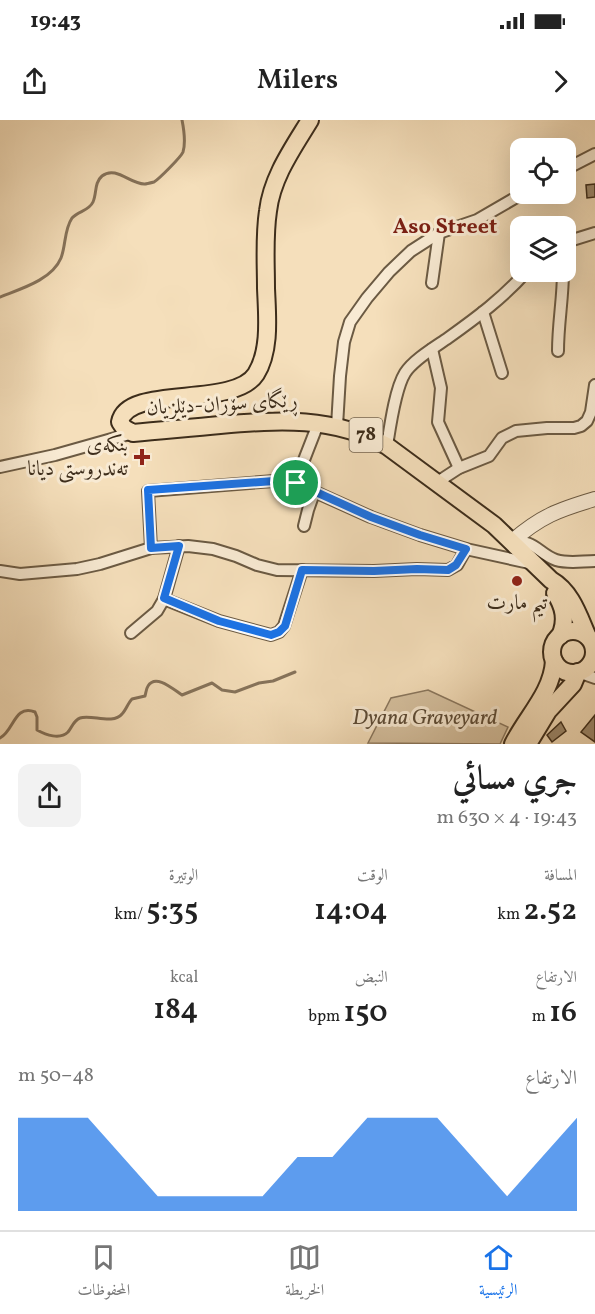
<!DOCTYPE html>
<html lang="ar">
<head>
<meta charset="utf-8">
<style>
	body { margin:0; font-family:Vollkorn,Amiri,serif; background:#f2f2f2; color:#222; direction:rtl; height:100vh; display:flex; flex-direction:column; font-size:22px; white-space:nowrap }
	* { box-sizing:border-box; margin:0 }
	p { font-size:20px; color:#767676 }
	.icon { flex:none; width:33px; height:33px; fill:none; stroke:currentColor; stroke-width:2; stroke-linecap:round; stroke-linejoin:round }
	.map { position:relative; height:624px; overflow:hidden; direction:ltr }
	.sheet { display:flex; flex-direction:column; background:#fff; flex:1 }
	.sheet>* { flex:none }
	.fabs { position:absolute; left:510px; top:18px; display:grid; gap:12px }
	.fabs a { display:grid; place-items:center; width:66px; height:66px; border-radius:12px; background:#fff; box-shadow:0 6px 24px #0002; font-size:30px }
	.pin { position:absolute; display:grid; place-items:center; width:51px; height:51px; color:#fff; margin:-26px; border:3px solid #fff; border-radius:50%; box-shadow:0 2px 6px #0007 }
	.round { display:grid; place-items:center; flex:none; width:63px; height:63px; border-radius:12px; background:#f2f2f2 }
	.headline { display:flex; align-items:center; justify-content:space-between; height:102px; padding:0 18px }
	h1 { font-size:33px; font-weight:600; line-height:45px }
	.metrics { display:grid; grid-template-columns:repeat(3,1fr); gap:9px; height:102px; padding:6px 18px }
	.metrics div { display:grid; align-content:center }
	.metrics b { font-size:30px; font-weight:600 }
	.metrics small { font-size:16px; font-weight:400 }
	.metrics p { font-size:16px }
	.chart { height:168px; padding:12px 18px }
	.chart p { display:flex; justify-content:space-between }
	.chart svg { width:100%; height:108px; margin-top:6px; fill:#1a73e8; opacity:.7 }
	.status { display:flex; justify-content:space-between; align-items:center; height:42px; padding:0 30px; background:#fff; direction:ltr }
	.status svg { height:16px; fill:currentColor }
	header { display:flex; justify-content:space-between; align-items:center; height:78px; padding:0 18px; background:#fff; font-size:27px; font-weight:600 }
	.dock { display:flex; justify-content:space-around; align-items:center; height:84px; border-top:2px solid #e0e0e0; background:#fff; font-size:16px; color:#767676 }
	.dock a { display:grid; justify-items:center; gap:3px }
	.dock .active { color:#1a73e8 }
	.map>svg:first-child { display:block }
	.green { fill:#d6c1a0; stroke:#8a775e; stroke-width:1.5 }
	.lines { fill:none; stroke-linecap:round; stroke-linejoin:round }
	.stream { stroke:#86735b; stroke-width:3 }
	.building { fill:#9d8a6e; stroke:#3d2d1b; stroke-width:1.5 }
	.minor-casing { stroke:#6b5a43; stroke-width:14 }
	.tertiary-casing { stroke:#6b5a43; stroke-width:16 }
	.primary-casing { stroke:#3d2d1b; stroke-width:20 }
	.minor { stroke:#f8ead3; stroke-width:10 }
	.tertiary { stroke:#f8ead3; stroke-width:14 }
	.primary { stroke:#f5dfbb; stroke-width:16 }
	.route-casing { stroke:#fff; stroke-width:12 }
	.route { stroke:#1a73e8; stroke-width:8 }
	.poi-dot { fill:#8f2418; stroke:#f8ead3; stroke-width:2 }
	.labels { text-anchor:middle; dominant-baseline:central; stroke-width:6; stroke-linejoin:round; paint-order:stroke }
	.shield { fill:#f8ead3; stroke:#756652; stroke-width:1.5 }
	.shield-label { font-size:20px; font-weight:bold; fill:#3d2d1b }
	.street-label { font-size:21px; fill:#3d2d1b; stroke:#f8ead3 }
	.poi-label { font-size:21px; fill:#3d2d1b; stroke:#f8ead3; text-anchor:end }
	.park-label { font-size:21px; font-style:italic; fill:#5c4b36; stroke:#f8ead3 }
	.neighbourhood-label { font-size:22px; font-weight:bold; fill:#7a1f14; stroke:#f8ead3 }
</style>
</head>
<body>
<div class="status"><b>19:43</b><svg viewBox="0 0 49 12"><path d="M0 12V9h3v3zM5 12V6h3v6zM10 12V3h3v9zM15 12V0h3v12zM26 1h20v11H26zM47 4h2v5h-2z"/></svg></div>
<header><svg class="icon" aria-label="forward" viewBox="0 0 24 24"><path d="M9 5l7 7-7 7"/></svg>Milers<svg class="icon" aria-label="share" viewBox="0 0 24 24"><path d="M12 15V3M7 8l5-5 5 5M5 13v7h14v-7"/></svg></header>
<div class="map">
<svg width="595" height="624" viewBox="0 0 595 624">
	<rect width="100%" height="100%" fill="#f5dfbb"/>
	<filter id="stains"><feTurbulence type="fractalNoise" baseFrequency=".00333" numOctaves="4"/><feColorMatrix values="0 0 0 0 .2 0 0 0 0 .09 0 0 0 0 .02 0 0 0 .5 -.17"/></filter>
	<radialGradient id="worn" r=".72"><stop offset=".6" stop-color="#630" stop-opacity="0"/><stop offset="1" stop-color="#630" stop-opacity=".3"/></radialGradient>
	<!-- green -->
	<path class="green" d="M428,570L508,607L500,624L368,623L391,578Z"/>
	<g class="lines">
		<!-- stream -->
		<g class="stream">
			<path d="M0,177C20,169 52,160 61,138C66,125 64,110 72,98C78,91 89,91 93,82C97,73 94,63 102,56C116,45 131,65 145,64C146,64 154,62 154,62C159,59 181,37 183,32C186,22 184,10 182,0"/>
			<path d="M0,618C14,611 14,584 35,592L37,597V610C46,615 60,620 68,612C72,607 74,600 80,598C91,594 113,605 122,594C126,590 128,583 132,579L145,576C146,573 146,569 148,566C156,553 174,570 182,575L212,563L222,570L235,572L259,563L273,561L295,552"/>
		</g>
	</g>
	<!-- building -->
	<g class="building">
		<path d="M595,64V77L587,78L586,65Z"/>
		<path d="M595,595V622L581,612Z"/>
		<path d="M561,602L566,611L552,622L547,615Z"/>
	</g>
	<g class="lines">
		<defs>
			<g id="minor">
				<path d="M566,49L595,34"/>
				<path d="M566,122L595,113"/>
				<path d="M432,163L439,113"/>
				<path d="M483,192L502,253"/>
				<path d="M432,229L441,268L438,302L459,348"/>
				<path d="M558,231C558,204 563,178 563,152"/>
				<path d="M337,306L340,256L344,222L350,202L367,178L389,152L411,131L439,113L477,100L522,74"/>
				<path d="M387,326C390,307 395,269 405,253C413,240 435,227 448,218C476,198 503,178 526,152"/>
				<path d="M0,347L55,335L133,313"/>
				<path d="M295,363L318,304"/>
				<path d="M436,363L459,348L489,336L502,318L516,311L547,308H574L581,306L587,301L591,292L595,265"/>
				<path d="M304,406L308,390L314,373"/>
				<path d="M514,425C531,416 540,435 556,440C569,444 582,441 595,441"/>
				<path d="M179,426L164,479L219,501L271,515L279,512L284,506L302,450"/>
				<path d="M151,428L148,371L274,361L295,363L371,397L420,415L466,429L534,444"/>
				<path d="M0,451L20,454L77,449L100,444L151,428L188,426L213,429L236,436L257,445L277,450L374,451L417,449L448,450L457,445L466,429"/>
				<path d="M131,513L157,491L164,479"/>
				<path d="M593,537L595,539"/>
				<path d="M578,552L595,558"/>
			</g>
			<path id="tertiary" d="M511,422C541,396 558,390 595,379"/>
			<g id="primary">
				<path d="M310,0C293,28 272,57 268,91C264,117 266,143 266,168C267,195 271,230 256,254C234,289 127,264 120,302L124,308L133,313C162,310 191,308 220,305C280,300 332,296 387,326L494,405L551,460C572,472 579,497 588,517"/>
				<path d="M555,473C564,487 567,500 560,516"/>
				<circle cx="573" cy="532" r="21"/>
				<path d="M513,624C527,596 552,573 554,541"/>
				<path d="M528,624L548,591L573,564L578,552"/>
			</g>
		</defs>
		<!-- minor casing -->
		<use href="#minor" class="minor-casing"/>
		<!-- tertiary casing -->
		<use href="#tertiary" class="tertiary-casing"/>
		<!-- primary casing -->
		<use href="#primary" class="primary-casing"/>
		<!-- minor -->
		<use href="#minor" class="minor"/>
		<!-- tertiary -->
		<use href="#tertiary" class="tertiary"/>
		<!-- primary -->
		<use href="#primary" class="primary"/>
	</g>
	<g class="lines">
		<defs>
			<path id="route" d="M274,361L296,363L371,397L420,415L466,429L456,445L448,450L417,449L374,451L302,450L285,506L279,512L271,515L219,501L164,478L179,426L151,428L148,370Z"/>
		</defs>
		<!-- route casing -->
		<use href="#route" class="route-casing"/>
		<!-- route -->
		<use href="#route" class="route"/>
	</g>
	<!-- markers -->
	<g class="poi-dot">
		<path d="M139 328h6v6h6v6h-6v6h-6v-6h-6v-6h6z"/>
		<circle cx="517" cy="461" r="6"/>
	</g>
	<g class="labels">
		<!-- shield labels -->
		<rect class="shield" x="349.5" y="298" width="33" height="34" rx="4.5"/>
		<g class="shield-label">
			<text x="366" y="315">78</text>
		</g>
		<!-- street labels -->
		<g class="street-label">
			<text transform="translate(222 285) rotate(-3)">ڕێگای سۆران-دێلزیان</text>
		</g>
		<!-- poi labels -->
		<g class="poi-label">
			<text x="128" y="325">بنکەی<tspan x="128" dy="24">تەندروستی دیانا</tspan></text>
			<text x="517" y="483" text-anchor="middle">تیم مارت</text>
		</g>
		<!-- park labels -->
		<g class="park-label">
			<text x="425" y="598">Dyana Graveyard</text>
		</g>
		<!-- neighbourhood labels -->
		<g class="neighbourhood-label">
			<text x="445" y="107">Aso Street</text>
		</g>
	</g>
	<rect width="100%" height="100%" filter="url(#stains)"/>
	<rect width="100%" height="100%" fill="url(#worn)"/>
</svg>
<div class="fabs">
<a><svg class="icon" aria-label="locate" viewBox="0 0 24 24"><circle cx="12" cy="12" r="6"/><path d="M12 2v4M12 18v4M2 12h4M18 12h4"/></svg></a>
<a><svg class="icon" aria-label="layers" viewBox="0 0 24 24"><path d="M12 4l9 5-9 5-9-5zM3 14l9 5 9-5"/></svg></a>
</div>
<div class="pin" style="left:296px;top:363px;background:#1e9e55"><svg class="icon" aria-label="arrive" viewBox="0 0 24 24"><path d="M6 21V4h12l-3 4 3 4H6"/></svg></div>
</div>
<section class="sheet">
<div class="headline"><div><h1>جري مسائي</h1><p>19:43 · 4 × 630 m</p></div><a class="round"><svg class="icon" aria-label="share" viewBox="0 0 24 24"><path d="M12 15V3M7 8l5-5 5 5M5 13v7h14v-7"/></svg></a></div>
<div class="metrics">
<div><p>المسافة</p><b>2.52<small> km</small></b></div>
<div><p>الوقت</p><b>14:04</b></div>
<div><p>الوتيرة</p><b>5:35<small> /km</small></b></div>
</div>
<div class="metrics">
<div><p>الارتفاع</p><b>16<small> m</small></b></div>
<div><p>النبض</p><b>150<small> bpm</small></b></div>
<div><p>kcal</p><b>184</b></div>
</div>
<div class="chart"><p><span>الارتفاع</span>48–50 m</p>
<svg viewBox="0 0 160 44" preserveAspectRatio="none"><path d="M0 44V6L10 6L20 6L30 22L40 38L50 38L60 38L70 38L80 22L90 22L100 6L110 6L120 6L130 22L140 38L150 22L160 6V44z"/></svg>
</div>
</section>
<nav class="dock">
<a class="active"><svg class="icon" aria-label="home" viewBox="0 0 24 24"><path d="M3 11l9-7 9 7M6 9v11h12V9"/></svg>الرئيسية</a>
<a><svg class="icon" aria-label="map" viewBox="0 0 24 24"><path d="M3 6l6-2 6 2 6-2v14l-6 2-6-2-6 2zM9 4v14M15 6v14"/></svg>الخريطة</a>
<a><svg class="icon" aria-label="saved" viewBox="0 0 24 24"><path d="M7 4h10v16l-5-4-5 4z"/></svg>المحفوظات</a>
</nav>
</body>
</html>
